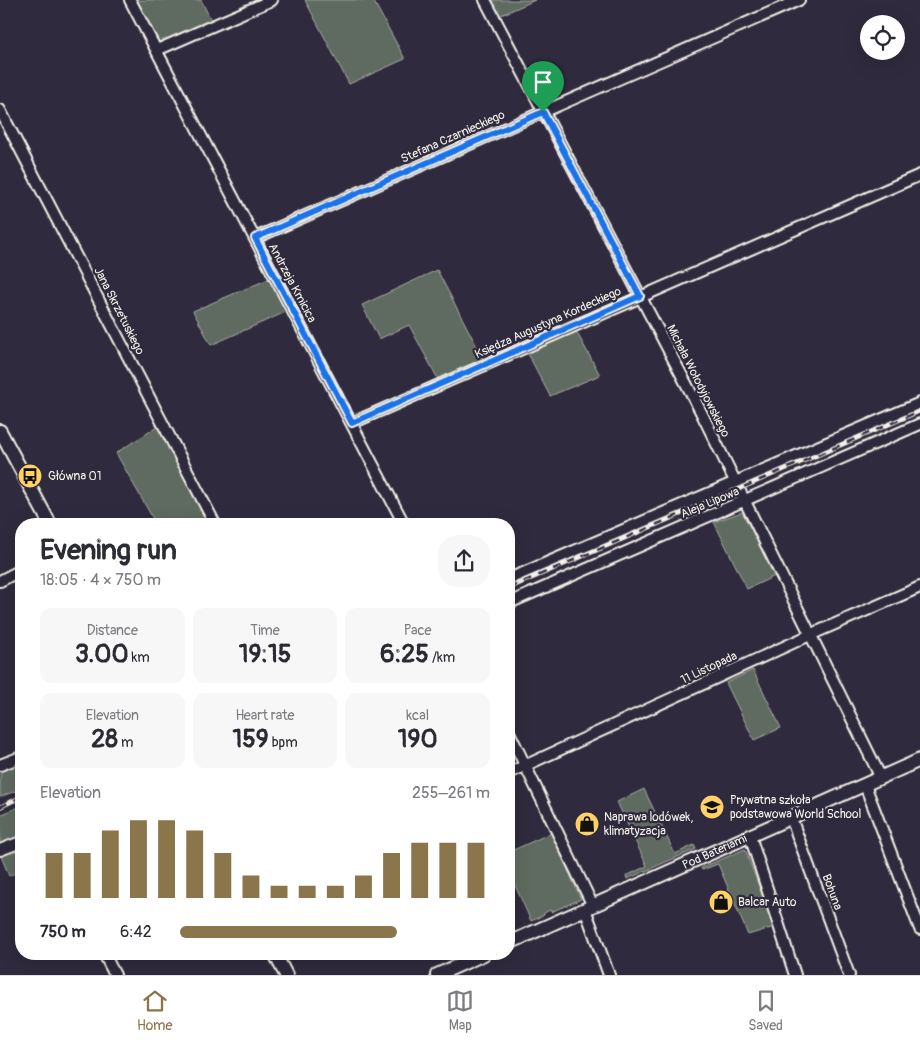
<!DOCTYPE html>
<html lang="en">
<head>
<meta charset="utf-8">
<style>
	body { margin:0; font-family:Pangolin,sans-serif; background:#f7f7f7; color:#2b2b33; height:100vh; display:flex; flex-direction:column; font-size:19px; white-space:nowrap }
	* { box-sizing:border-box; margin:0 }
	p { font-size:16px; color:#7c7c81 }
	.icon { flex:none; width:28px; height:28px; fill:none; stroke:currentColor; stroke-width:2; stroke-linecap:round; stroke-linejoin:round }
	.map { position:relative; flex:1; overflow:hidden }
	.sheet { position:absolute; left:15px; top:518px; width:500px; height:442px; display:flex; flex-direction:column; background:#fff; border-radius:20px; box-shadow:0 5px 20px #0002 }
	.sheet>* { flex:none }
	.tools { position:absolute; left:860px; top:15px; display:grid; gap:10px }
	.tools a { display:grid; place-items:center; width:45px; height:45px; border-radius:50%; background:#fff; box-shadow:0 5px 20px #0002; font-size:25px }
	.pin { position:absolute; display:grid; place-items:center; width:42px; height:42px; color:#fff; margin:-51px -21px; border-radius:50% 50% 50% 0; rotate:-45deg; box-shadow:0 0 5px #0007 }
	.pin .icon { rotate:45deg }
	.round { display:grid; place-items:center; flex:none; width:52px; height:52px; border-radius:20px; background:#f7f7f7 }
	.overview { display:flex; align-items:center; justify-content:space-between; height:85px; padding:0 25px }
	h1 { font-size:28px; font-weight:800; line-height:38px }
	.figures { display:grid; grid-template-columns:repeat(3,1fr); gap:8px; height:85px; padding:5px 25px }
	.figures div { display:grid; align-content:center; border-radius:12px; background:#f7f7f7; text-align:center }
	.figures b { font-size:25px; font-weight:800 }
	.figures small { font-size:14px; font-weight:400 }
	.figures p { font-size:14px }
	.chart { height:140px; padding:10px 25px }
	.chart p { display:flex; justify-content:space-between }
	.chart svg { width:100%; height:90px; margin-top:5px; stroke:#8a764a; stroke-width:6 }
	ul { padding:0 25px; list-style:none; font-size:16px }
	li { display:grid; grid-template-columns:80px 60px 1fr; align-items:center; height:38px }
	li i { height:12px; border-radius:6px; background:#8a764a }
	.dock { display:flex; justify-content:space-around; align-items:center; height:70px; border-top:1px solid #e1e1e2; background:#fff; font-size:14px; color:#7c7c81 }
	.dock a { display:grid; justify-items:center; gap:2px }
	.dock .on { color:#8a764a }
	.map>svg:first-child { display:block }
	.green { fill:#5e6a60; stroke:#a9aea4 }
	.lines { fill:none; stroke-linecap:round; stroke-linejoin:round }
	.minor-casing { stroke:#f4f1e8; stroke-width:14 }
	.tertiary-casing { stroke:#f4f1e8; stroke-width:16 }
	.minor { stroke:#2f2a3d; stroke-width:10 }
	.tertiary { stroke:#2f2a3d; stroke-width:12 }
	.rail-casing { stroke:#f4f1e8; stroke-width:4.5 }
	.rail { stroke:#2f2a3d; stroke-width:2.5; stroke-dasharray:8; stroke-linecap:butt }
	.route-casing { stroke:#fff; stroke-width:10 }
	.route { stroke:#1a73e8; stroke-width:6 }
	.labels { text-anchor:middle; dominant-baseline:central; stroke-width:4.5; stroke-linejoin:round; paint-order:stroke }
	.street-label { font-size:12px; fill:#f4f1e8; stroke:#2f2a3d }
	.poi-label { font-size:12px; fill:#f4f1e8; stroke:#2f2a3d; text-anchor:start }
</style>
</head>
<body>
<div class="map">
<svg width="920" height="975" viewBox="0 0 920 975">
	<rect width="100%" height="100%" fill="#2f2a3d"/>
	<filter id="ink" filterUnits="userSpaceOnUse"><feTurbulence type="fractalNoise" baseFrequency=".02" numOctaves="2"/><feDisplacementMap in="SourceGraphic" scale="10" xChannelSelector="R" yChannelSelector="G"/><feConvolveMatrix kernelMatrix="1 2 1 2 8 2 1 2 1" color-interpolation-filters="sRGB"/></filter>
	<g filter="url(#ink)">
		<!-- green -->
		<g class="green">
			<path d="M135,0H201L212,22L159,44Z"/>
			<path d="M305,0H373L405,59L349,84Z"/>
			<path d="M491,0H535L499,16Z"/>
			<path d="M437,270L484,360L439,381L409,325L379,339L362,305Z"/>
			<path d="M271,278L288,311L211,345L193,311Z"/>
			<path d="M576,331L600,375L550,396L527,352Z"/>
			<path d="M160,425L211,524H156L116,453Z"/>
			<path d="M742,512L775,576L747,589L714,522Z"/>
			<path d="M753,670L781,728L754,740L726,683Z"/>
			<path d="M21,763V789L0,797V772Z"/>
			<path d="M644,789L675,854L694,845L696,849L627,879L626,876L647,866L617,802Z"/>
			<path d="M21,806V837L0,844V815Z"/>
			<path d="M551,833L581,899L551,912L550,910L544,913V915L531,921L509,872V852Z"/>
			<path d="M21,847V870L9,876L1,856L2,854Z"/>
			<path d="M745,849L774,927L748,935L718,864L702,870L701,868Z"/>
		</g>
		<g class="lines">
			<defs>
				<g id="minor">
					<path d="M130,0L404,524"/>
					<path d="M485,0L701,412L881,778"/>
					<path d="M157,50L272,0"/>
					<path d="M0,110L215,524"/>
					<path d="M255,238L799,0"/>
					<path d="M352,423L920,175"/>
					<path d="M509,579L920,403"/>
					<path d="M0,581L21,570"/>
					<path d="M509,603L920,424"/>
					<path d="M509,732L593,906"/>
					<path d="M0,765L21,757"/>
					<path d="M509,773L810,635L920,587"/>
					<path d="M865,785L920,929"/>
					<path d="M791,818L849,975"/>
					<path d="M750,836L795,975"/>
					<path d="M0,850L21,842"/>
					<path d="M585,909L609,975"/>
					<path d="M104,954L115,975"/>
				</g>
				<g id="tertiary">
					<path d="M0,431L50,524"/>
					<path id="s1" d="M509,943L920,760"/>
					<path d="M275,954L286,975"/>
					<path d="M437,975L484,954"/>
				</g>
			</defs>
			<!-- minor casing -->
			<use href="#minor" class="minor-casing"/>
			<!-- tertiary casing -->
			<use href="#tertiary" class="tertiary-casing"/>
			<!-- minor -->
			<use href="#minor" class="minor"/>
			<!-- tertiary -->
			<use href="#tertiary" class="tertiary"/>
			<defs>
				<g id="rail">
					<path d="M509,588L920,411"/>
					<path d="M0,807L21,797"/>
				</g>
			</defs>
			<!-- rail casing -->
			<use href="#rail" class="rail-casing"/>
			<!-- rail -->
			<use href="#rail" class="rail"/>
		</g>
	</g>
	<g class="lines" filter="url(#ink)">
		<defs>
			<path id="route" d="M543,112L640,296L352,423L255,238Z"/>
		</defs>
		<!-- route casing -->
		<use href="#route" class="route-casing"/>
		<!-- route -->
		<use href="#route" class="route"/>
	</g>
	<!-- icons -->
	<defs>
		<symbol id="bus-disc" viewBox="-11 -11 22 22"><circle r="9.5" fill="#ffd166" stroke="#2f2a3d"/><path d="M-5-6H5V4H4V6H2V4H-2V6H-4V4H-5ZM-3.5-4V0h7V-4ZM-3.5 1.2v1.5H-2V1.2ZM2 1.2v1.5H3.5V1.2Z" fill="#111"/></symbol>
		<symbol id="school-disc" viewBox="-11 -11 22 22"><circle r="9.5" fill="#ffd166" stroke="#2f2a3d"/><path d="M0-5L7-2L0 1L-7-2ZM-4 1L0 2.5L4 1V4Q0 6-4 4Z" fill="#111"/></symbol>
		<symbol id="shop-disc" viewBox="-11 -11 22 22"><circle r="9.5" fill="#ffd166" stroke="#2f2a3d"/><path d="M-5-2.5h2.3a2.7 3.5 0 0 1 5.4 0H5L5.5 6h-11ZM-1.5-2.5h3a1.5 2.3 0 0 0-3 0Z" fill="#111"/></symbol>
	</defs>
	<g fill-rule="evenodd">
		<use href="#bus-disc" x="16" y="462" width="28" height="28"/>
		<use href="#school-disc" x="698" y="793" width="28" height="28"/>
		<use href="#shop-disc" x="573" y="810" width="28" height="28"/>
		<use href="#shop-disc" x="707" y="888" width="28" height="28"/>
	</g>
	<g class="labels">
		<!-- street labels -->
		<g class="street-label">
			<text transform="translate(453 137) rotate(-24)">Stefana Czarnieckiego</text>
			<text transform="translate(292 283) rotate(62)">Andrzeja Kmicica</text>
			<text transform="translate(119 311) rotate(63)">Jana Skrzetuskiego</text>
			<text transform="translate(548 323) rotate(-24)">Księdza Augustyna Kordeckiego</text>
			<text transform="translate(698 381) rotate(63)">Michała Wołodyjowskiego</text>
			<text transform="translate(710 503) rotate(-23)">Aleja Lipowa</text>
			<text transform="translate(709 668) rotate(-25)">11 Listopada</text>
			<text stroke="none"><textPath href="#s1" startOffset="225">Pod Bateriami</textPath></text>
			<text transform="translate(832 892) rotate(70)">Bohuna</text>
		</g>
		<!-- poi labels -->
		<g class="poi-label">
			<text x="48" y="476">Główna 01</text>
			<text x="730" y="800">Prywatna szkoła<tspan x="730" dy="14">podstawowa World School</tspan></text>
			<text x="604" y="817">Naprawa lodówek,<tspan x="604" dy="14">klimatyzacja</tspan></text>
			<text x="738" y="902">Balcar Auto</text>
		</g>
	</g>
</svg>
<div class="tools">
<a><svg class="icon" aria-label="locate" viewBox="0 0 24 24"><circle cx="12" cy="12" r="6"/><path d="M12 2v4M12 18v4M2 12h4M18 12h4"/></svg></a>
</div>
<div class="pin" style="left:543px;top:112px;background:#1e9e55"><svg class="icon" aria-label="arrive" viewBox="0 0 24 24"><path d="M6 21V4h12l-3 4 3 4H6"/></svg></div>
<section class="sheet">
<div class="overview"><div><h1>Evening run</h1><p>18:05 · 4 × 750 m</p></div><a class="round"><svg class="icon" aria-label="share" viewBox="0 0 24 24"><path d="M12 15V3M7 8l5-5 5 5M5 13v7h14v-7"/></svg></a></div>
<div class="figures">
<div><p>Distance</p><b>3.00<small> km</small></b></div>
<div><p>Time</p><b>19:15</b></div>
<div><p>Pace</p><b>6:25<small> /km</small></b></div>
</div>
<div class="figures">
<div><p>Elevation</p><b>28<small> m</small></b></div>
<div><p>Heart rate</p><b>159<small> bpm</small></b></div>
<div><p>kcal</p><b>190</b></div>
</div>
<div class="chart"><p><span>Elevation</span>255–261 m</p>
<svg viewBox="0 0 160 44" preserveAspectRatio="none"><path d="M5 44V22M15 44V22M25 44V11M35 44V6M45 44V6M55 44V11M65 44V22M75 44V33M85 44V38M95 44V38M105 44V38M115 44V33M125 44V22M135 44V17M145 44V17M155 44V17"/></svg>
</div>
<ul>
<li><b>750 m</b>6:42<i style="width:70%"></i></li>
</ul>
</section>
</div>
<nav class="dock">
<a class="on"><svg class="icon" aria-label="home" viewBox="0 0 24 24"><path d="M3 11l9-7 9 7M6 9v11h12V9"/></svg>Home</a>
<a><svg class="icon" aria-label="map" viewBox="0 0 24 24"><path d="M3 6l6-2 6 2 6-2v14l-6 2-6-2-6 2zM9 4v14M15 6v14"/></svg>Map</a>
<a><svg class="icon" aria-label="saved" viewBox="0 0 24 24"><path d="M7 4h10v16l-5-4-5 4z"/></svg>Saved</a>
</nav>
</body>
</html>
